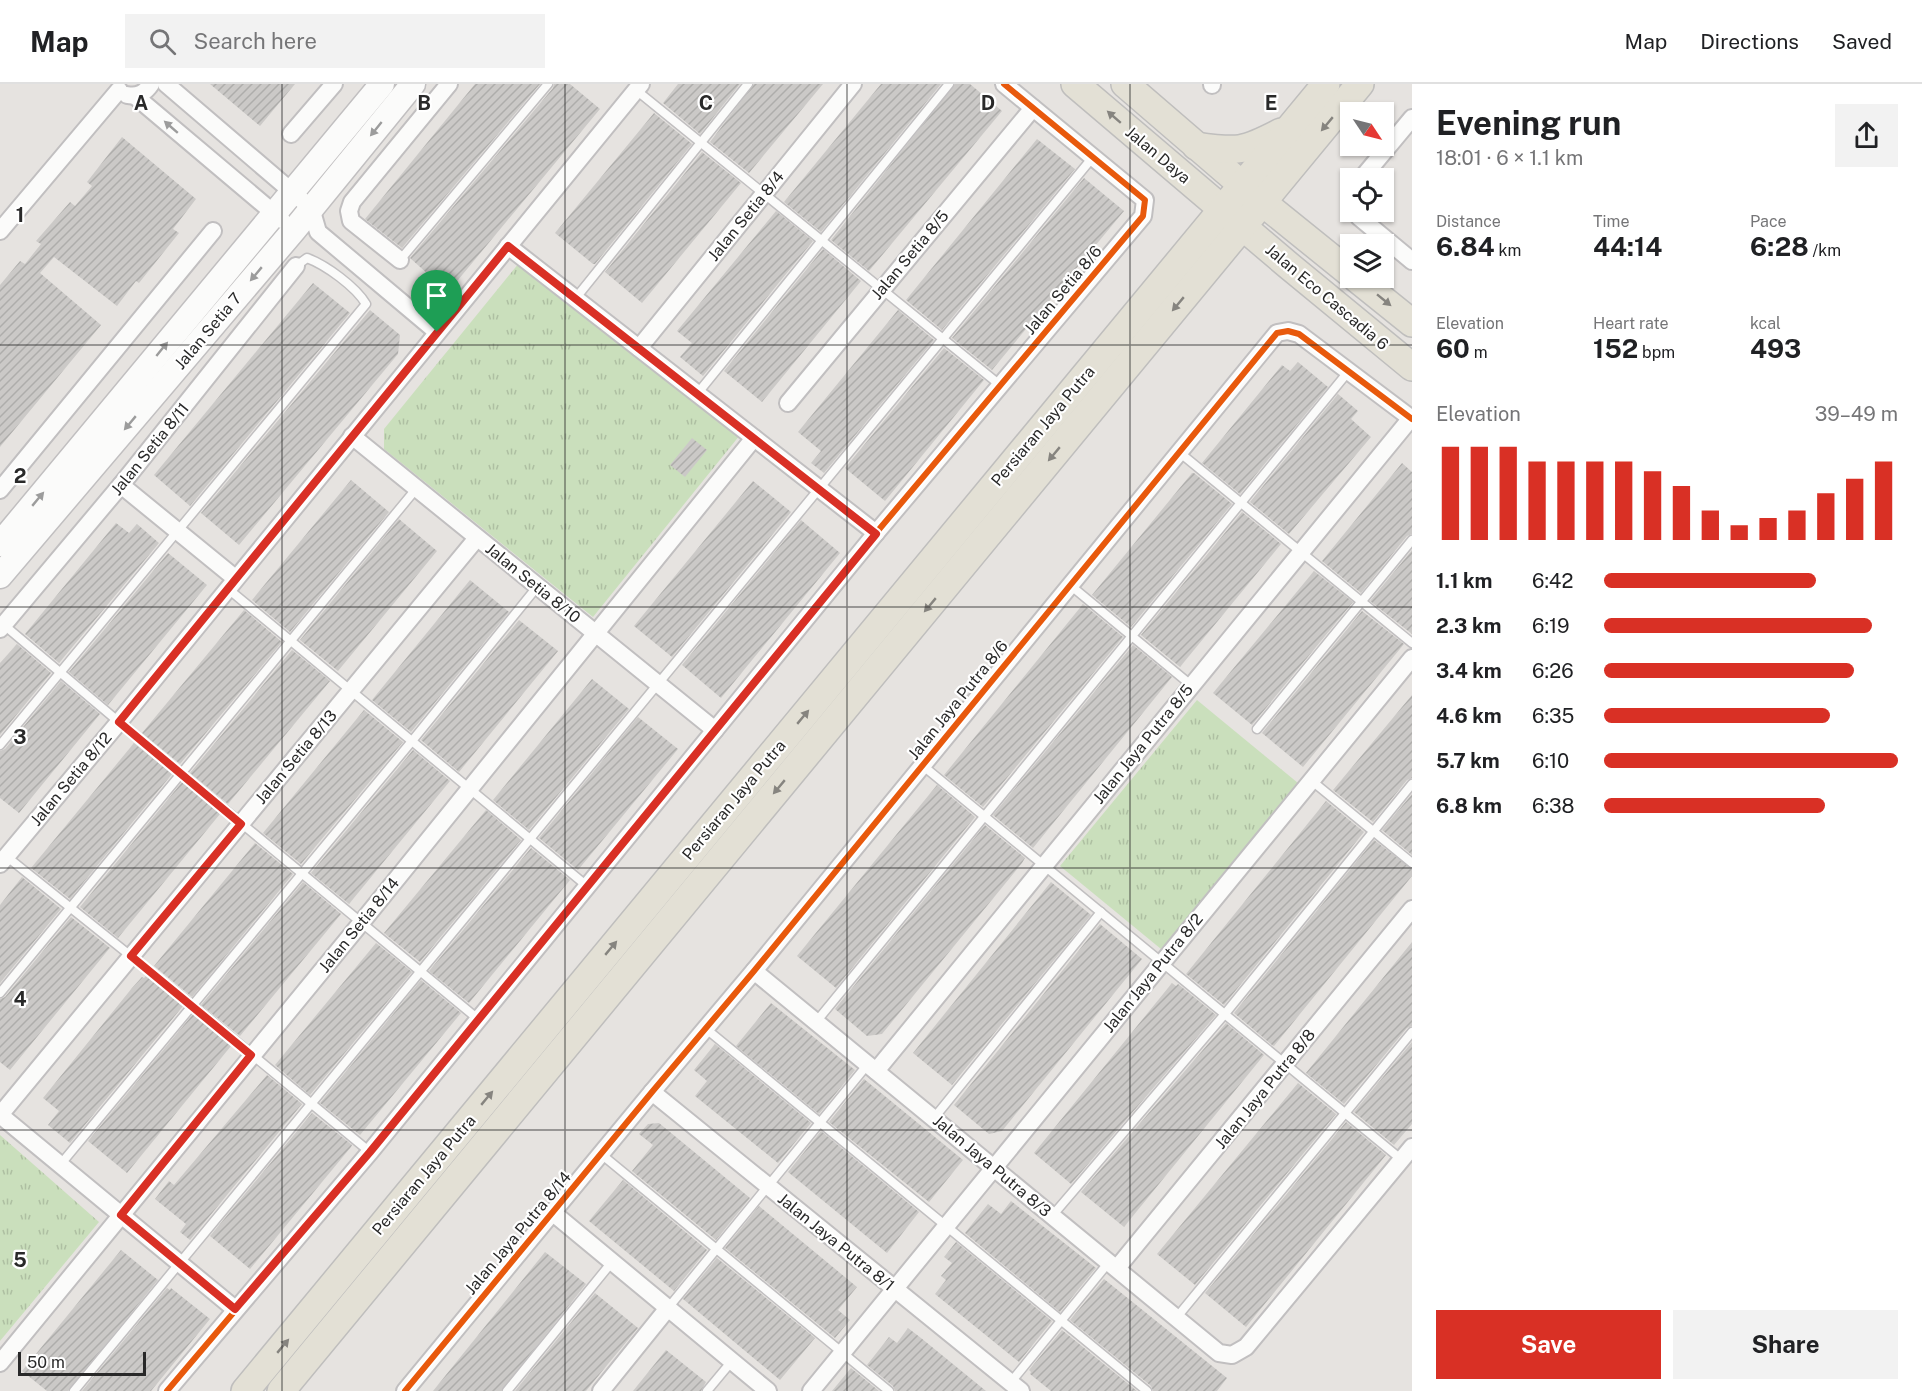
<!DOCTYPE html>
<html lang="en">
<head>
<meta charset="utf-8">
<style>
	body { margin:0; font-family:"Public Sans",sans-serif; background:#f2f2f2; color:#202124; height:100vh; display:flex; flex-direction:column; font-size:22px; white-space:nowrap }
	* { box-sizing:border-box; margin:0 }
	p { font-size:20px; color:#757577 }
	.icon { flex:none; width:33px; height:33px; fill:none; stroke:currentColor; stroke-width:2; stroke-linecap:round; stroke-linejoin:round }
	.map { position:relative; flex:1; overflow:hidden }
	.side { display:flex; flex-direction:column; background:#fff; width:510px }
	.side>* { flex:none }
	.needle { width:39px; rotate:125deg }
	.buttons { position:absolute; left:1340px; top:18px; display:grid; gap:12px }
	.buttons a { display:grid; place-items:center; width:54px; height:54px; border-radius:0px; background:#fff; box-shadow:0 2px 4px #0004; font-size:30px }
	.scale { position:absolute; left:18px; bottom:15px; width:128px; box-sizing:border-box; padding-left:6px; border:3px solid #292929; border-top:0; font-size:16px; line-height:21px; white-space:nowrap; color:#292929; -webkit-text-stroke:4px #fff; paint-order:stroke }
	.pin { position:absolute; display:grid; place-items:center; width:51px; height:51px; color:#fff; margin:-62px -26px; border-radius:50% 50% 50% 0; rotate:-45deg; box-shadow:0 0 6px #0007 }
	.pin .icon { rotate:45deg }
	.round { display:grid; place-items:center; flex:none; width:63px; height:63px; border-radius:0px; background:#f2f2f2 }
	.head { display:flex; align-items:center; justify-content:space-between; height:102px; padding:0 24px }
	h1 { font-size:33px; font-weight:700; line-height:45px }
	.figures { display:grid; grid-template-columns:repeat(3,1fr); gap:9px; height:102px; padding:6px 24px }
	.figures div { display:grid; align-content:center }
	.figures b { font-size:26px; font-weight:700 }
	.figures small { font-size:16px; font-weight:400 }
	.figures p { font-size:16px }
	.chart { height:168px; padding:12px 24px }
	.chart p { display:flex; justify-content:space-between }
	.chart svg { width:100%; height:108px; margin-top:6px; stroke:#d93025; stroke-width:6 }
	.button { display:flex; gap:12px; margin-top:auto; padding:12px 24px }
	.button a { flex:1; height:69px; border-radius:0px; background:#d93025; color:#fff; font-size:24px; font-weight:700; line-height:69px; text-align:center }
	.button a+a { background:#f2f2f2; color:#202124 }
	ul { padding:0 24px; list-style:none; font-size:20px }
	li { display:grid; grid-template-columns:96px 72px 1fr; align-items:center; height:45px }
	li i { height:15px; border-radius:8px; background:#d93025 }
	header { display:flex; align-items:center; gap:36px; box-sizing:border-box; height:84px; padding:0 30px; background:#fff; border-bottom:2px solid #e0e0e0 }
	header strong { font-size:28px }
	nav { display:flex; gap:33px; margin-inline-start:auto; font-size:21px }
	.search { width:420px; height:54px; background:#f2f2f2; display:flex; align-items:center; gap:15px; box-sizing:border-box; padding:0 21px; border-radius:0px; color:#757577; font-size:22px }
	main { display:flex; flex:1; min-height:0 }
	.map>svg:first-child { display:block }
	.park { fill:url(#park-tufts) }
	.building { fill:url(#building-hatch) }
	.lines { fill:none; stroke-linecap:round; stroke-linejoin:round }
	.lane-casing { stroke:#c1bfc0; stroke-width:11 }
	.street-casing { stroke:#c1bfc0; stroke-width:20 }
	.secondary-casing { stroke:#c1bfc0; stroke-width:27 }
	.primary-casing { stroke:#bfbebd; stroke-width:30 }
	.lane { stroke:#fbfbfa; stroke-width:8 }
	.street { stroke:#fbfbfa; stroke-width:16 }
	.secondary { stroke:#fbfbfa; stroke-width:24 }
	.primary { stroke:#e3e0d5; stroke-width:27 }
	.cycleway-casing { stroke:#fff; stroke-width:10 }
	.cycleway { stroke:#e8590c; stroke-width:6 }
	.oneway { fill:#86847f }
	.oneway2 { fill:#9c9c9c }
	.route-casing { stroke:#fff; stroke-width:12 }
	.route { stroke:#d93025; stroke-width:8 }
	.grid { fill:none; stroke:#292929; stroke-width:1.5; stroke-opacity:0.55 }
	.labels { text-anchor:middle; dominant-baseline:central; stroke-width:4.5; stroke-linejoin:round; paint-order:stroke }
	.street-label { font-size:16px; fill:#292929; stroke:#fff }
	.grid-label { font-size:20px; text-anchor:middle; font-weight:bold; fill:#292929; stroke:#fff; stroke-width:4.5; stroke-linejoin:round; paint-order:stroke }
</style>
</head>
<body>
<header>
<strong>Map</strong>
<div class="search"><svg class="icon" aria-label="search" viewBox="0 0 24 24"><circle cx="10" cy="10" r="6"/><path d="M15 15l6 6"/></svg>Search here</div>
<nav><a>Map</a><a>Directions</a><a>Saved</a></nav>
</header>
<main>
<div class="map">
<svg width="1412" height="1307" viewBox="0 0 1412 1307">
	<defs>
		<pattern id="park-tufts" width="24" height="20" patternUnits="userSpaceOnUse" patternTransform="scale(1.5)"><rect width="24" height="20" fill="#cadfbc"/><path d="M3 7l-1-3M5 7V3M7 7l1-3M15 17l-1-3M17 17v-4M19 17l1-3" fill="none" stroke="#aebfa2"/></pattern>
		<pattern id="building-hatch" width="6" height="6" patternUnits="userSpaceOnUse" patternTransform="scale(1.5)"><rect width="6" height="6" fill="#cbc9c7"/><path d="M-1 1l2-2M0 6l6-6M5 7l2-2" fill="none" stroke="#aeadab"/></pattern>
	</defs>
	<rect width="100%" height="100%" fill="#e6e3e0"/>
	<!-- park -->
	<g class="park">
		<path d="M519,179L740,351L593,533L384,365V345Z"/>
		<path d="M1197,616L1298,699L1161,865L1060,782Z"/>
		<path d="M0,1051L99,1138L0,1257Z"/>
	</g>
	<!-- building -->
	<g class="building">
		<path d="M210,0H295L260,42Z"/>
		<path d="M475,0H540L402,164L365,135Z"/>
		<path d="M554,0H570L600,25L448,208L410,174L553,4Z"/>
		<path d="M678,0H740L700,50L663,19Z"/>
		<path d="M754,0H823L749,89L710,58Z"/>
		<path d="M881,0H941L821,148L784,118Z"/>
		<path d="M955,0H970L1002,27L869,187L831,156Z"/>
		<path d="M654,29L692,60L595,180H593L555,149Z"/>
		<path d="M122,53L196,115L173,145L179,149L139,199L136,197L117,222L54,173L40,189L101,241L0,363V201L20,177L25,180L41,160L36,157L70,118L75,122L92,102L87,98Z"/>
		<path d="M1037,55L1075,85L942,246L906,216Z"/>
		<path d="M702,68L741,99L642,219L605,188Z"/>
		<path d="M1084,94L1124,127L992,286L952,254Z"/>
		<path d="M776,127L813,157L703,292L680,273L692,259L677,247Z"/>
		<path d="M823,165L861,197L762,318L724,287Z"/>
		<path d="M313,199L350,229L190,422L154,391Z"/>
		<path d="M370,226L400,251L398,270L239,461L201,429Z"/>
		<path d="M898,226L934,256L824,389L811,379L821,367L798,348Z"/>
		<path d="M944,264L984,296L885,417L845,384Z"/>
		<path d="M1298,278L1328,303L1240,410L1202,379L1282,281L1290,287Z"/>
		<path d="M1338,310L1358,327L1351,335L1371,353L1289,450L1250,418Z"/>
		<path d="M692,354L707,366L685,393L670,381Z"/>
		<path d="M1402,379L1412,388V450L1407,452L1361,509L1322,477Z"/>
		<path d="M1192,389H1194L1232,420L1131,543L1092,511Z"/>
		<path d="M351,396L389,428L290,548L252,516Z"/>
		<path d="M753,397L791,428L672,573L634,542Z"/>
		<path d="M1242,428L1281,460L1180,583L1141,551Z"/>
		<path d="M399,435L437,467L338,587L300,556Z"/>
		<path d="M801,436L840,469L721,614L682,581Z"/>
		<path d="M116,439L129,449L137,440L159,459L59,579L25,550Z"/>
		<path d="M1412,466V550L1370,517Z"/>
		<path d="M168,469L207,501L108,621L69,588Z"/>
		<path d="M1314,487L1353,518L1252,641L1213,609Z"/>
		<path d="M470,496L509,528L411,648L372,616Z"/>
		<path d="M1083,520L1123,553L983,723L944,691Z"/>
		<path d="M244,526L282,558L180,680L142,649Z"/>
		<path d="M1362,527L1404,560L1303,683L1262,649Z"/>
		<path d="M519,536L558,567L459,688L421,656Z"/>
		<path d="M17,560L51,589L0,651V579Z"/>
		<path d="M1133,561L1172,593L1033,764L993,731Z"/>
		<path d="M292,566L330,597L228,720L190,689Z"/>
		<path d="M592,595L629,625L529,746L493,716Z"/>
		<path d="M61,597L100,630L19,729L0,714V667L5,665Z"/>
		<path d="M1412,611V694L1407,696L1373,738L1333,706Z"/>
		<path d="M364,626L403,658L301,780L263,749Z"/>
		<path d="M638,633L678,665L578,786L539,754Z"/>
		<path d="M134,659L172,690L70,815L31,784Z"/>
		<path d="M413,666L450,697L349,820L311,789Z"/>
		<path d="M182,698L220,730L118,854L80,823Z"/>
		<path d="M937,701L975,733L836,904L797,872Z"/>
		<path d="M1412,710V771L1382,746Z"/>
		<path d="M1326,717L1364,748L1224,921L1186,890Z"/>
		<path d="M486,726L521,756L420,878L384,849Z"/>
		<path d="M985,741L1025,774L1022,779L882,950L867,952L835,925Z"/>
		<path d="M1374,756L1412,785V792L1274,962L1272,961L1234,929Z"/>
		<path d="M255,759L293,790L192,913L154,882Z"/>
		<path d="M531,764L570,796L469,919L429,887Z"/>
		<path d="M22,793L61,825L0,899V821Z"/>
		<path d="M303,798L341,830L240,952L201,921Z"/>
		<path d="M1051,798L1091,831L952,1001L913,969Z"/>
		<path d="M71,833L110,864L109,865L10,986L0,978V915L5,913Z"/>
		<path d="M1100,840L1142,875L1002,1047L989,1050L954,1021Z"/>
		<path d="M1412,858V942L1407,944L1344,1020L1306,989Z"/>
		<path d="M376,859L412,888L310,1011L275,981Z"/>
		<path d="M146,892L183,922L70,1059L48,1041L59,1027L43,1014L132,904L142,893L144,894Z"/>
		<path d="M421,896L461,929L360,1051L320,1019Z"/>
		<path d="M1172,899L1176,902L1178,900L1216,931L1071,1100L1034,1069Z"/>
		<path d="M771,919L855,986L819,1030L736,962Z"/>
		<path d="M193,930L231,962L127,1089L88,1057Z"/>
		<path d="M1226,939L1264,971L1124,1143L1081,1108Z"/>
		<path d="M1412,958V1040L1394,1061L1354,1028Z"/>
		<path d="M715,960L811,1039L778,1079L695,1012L707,997L694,986Z"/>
		<path d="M267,991L302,1020L190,1156L180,1148L186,1140L155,1115L169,1097L174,1101Z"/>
		<path d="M864,995L963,1076L929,1118L829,1038Z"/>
		<path d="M1298,999L1336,1030L1195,1201L1157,1170Z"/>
		<path d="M312,1029L352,1061L351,1063L250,1185L210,1152Z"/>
		<path d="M1346,1038L1386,1071L1246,1243L1205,1209Z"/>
		<path d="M659,1039L750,1114L716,1156L632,1087L653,1061L639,1050L648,1040Z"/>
		<path d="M821,1047L919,1128L887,1169L788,1088Z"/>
		<path d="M623,1096L707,1166L674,1207L589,1137Z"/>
		<path d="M1011,1117L1096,1184L1060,1228L965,1149L988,1120L1001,1130Z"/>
		<path d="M759,1122L857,1203L838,1226L850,1236L835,1254L725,1164Z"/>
		<path d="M956,1158L1052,1237L1019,1278L935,1210L946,1196L941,1192L952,1179L944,1173Z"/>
		<path d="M121,1166L158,1196L68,1307H47L22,1287Z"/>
		<path d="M545,1168L586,1200L501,1307H433Z"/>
		<path d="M717,1174L815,1254L780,1296L683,1215Z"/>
		<path d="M1104,1195L1227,1294L1217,1307H1153L1151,1302L1070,1236Z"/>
		<path d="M167,1204L170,1206L171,1204L210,1235L151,1307H82Z"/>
		<path d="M595,1209L638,1244L608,1280L586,1307H515Z"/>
		<path d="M908,1244L921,1254L986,1307H895L893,1302L867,1281L889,1253L897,1259Z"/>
		<path d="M1062,1246L1137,1307H1051L1030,1290L1031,1288L1029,1286Z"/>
		<path d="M666,1266L706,1298L701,1307H633Z"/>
		<path d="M851,1284L879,1307H832Z"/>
	</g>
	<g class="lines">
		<defs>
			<g id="lane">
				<path d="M636,6L1000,301"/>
				<path d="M400,176L548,0"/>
				<path d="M575,215L748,0"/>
				<path d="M697,310L949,0"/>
				<path d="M1179,368L1412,559"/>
				<path d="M1070,501L1191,601"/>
				<path d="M227,504L587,802"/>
				<path d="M4,541L119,638L478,935"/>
				<path d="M1257,645L1412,456"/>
				<path d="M0,661L366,220C356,203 326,181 307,174L296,182"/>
				<path d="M922,681L1402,1076"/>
				<path d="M1312,697L1412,779"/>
				<path d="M6,772L192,921L370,1068"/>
				<path d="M0,909L416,405"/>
				<path d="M816,938L1348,288"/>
				<path d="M705,944L1147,1307"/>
				<path d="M934,1034L1101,828"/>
				<path d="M601,1070L889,1307"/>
				<path d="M60,1081L412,657L537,503"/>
				<path d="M1052,1132L1224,931L1412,700"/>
				<path d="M668,1224L868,980"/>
				<path d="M1177,1233L1412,948"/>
				<path d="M1011,1298L1109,1178"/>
				<path d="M74,1307L1093,73"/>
				<path d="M507,1307L612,1178"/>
				<path d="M707,1307L732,1277"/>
			</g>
			<g id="street">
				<path d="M166,0L311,124L318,148L437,248"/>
				<path d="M1212,0V1"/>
				<path d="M127,11C138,13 145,9 151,0"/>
				<path d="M135,12L282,136"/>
				<path d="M291,50L334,0"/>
				<path d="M1362,94L1412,34"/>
				<path d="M1357,128L1359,133L1412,177"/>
				<path d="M0,147L119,6"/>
				<path d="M508,162L876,449"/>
				<path d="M400,176L351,137L349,127L352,118L449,0"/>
				<path d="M639,264L853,0"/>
				<path d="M788,319L1033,24"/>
				<path d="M352,352L715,646"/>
				<path d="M121,401L235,494"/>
				<path d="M0,406L213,147"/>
				<path d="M0,545L121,401L296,182"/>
				<path d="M0,780L119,638L641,0"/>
				<path d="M754,887L1219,1269L1232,1271L1246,1263L1412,1063"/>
				<path d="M876,987L1411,334"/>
				<path d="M652,1008L1021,1307"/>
				<path d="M0,1031L477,454"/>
				<path d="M0,1031L235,1225"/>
				<path d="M552,1128L768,1307"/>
				<path d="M1117,1184L1412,825"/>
				<path d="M0,1279L361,839L754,354"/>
				<path d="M167,1307L370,1068L876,449L1143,132L1145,116L1004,0"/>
				<path d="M405,1307L652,1008L754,887L1277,249L1288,247L1299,250L1412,335"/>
				<path d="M601,1307L668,1224"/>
				<path d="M811,1307L1412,574"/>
			</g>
			<g id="secondary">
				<path d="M0,460L382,0"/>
				<path d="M0,492L294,146L413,0"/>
			</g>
			<g id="primary">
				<path d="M1075,0L1288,181L1412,283"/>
				<path d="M1125,0L1262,118L1350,189"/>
				<path d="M1196,62C1238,68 1243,68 1281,48"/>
				<path d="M1356,194L1412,239"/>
				<path d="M245,1307L1326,0"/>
				<path d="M281,1307L1360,0"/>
			</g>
		</defs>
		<!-- lane casing -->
		<use href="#lane" class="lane-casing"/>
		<!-- street casing -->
		<use href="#street" class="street-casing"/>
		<!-- secondary casing -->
		<use href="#secondary" class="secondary-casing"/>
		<!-- primary casing -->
		<use href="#primary" class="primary-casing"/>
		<!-- lane -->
		<use href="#lane" class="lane"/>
		<!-- street -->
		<use href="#street" class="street"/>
		<!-- secondary -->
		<use href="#secondary" class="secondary"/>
		<!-- primary -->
		<use href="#primary" class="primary"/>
		<defs>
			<g id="cycleway">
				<path d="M167,1307L370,1068L876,449L1143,132L1145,116L1004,0"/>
				<path d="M405,1307L652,1008L754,887L1277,249L1288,247L1299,250L1412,335"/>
			</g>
		</defs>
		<!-- cycleway casing -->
		<use href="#cycleway" class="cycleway-casing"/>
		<!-- cycleway -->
		<use href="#cycleway" class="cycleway"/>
	</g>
	<!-- one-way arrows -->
	<defs><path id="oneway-solid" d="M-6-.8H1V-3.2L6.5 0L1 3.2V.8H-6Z" transform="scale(1.5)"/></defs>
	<g class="oneway">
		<use href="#oneway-solid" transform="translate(1114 33) rotate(-139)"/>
		<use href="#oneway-solid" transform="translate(1327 40) rotate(130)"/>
		<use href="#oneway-solid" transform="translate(1384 216) rotate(39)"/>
		<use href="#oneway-solid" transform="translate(1178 220) rotate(130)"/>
		<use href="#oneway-solid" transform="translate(1054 370) rotate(130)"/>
		<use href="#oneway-solid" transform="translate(930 521) rotate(130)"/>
		<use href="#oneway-solid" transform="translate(803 633) rotate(-50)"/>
		<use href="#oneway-solid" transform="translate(779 703) rotate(130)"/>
		<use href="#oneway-solid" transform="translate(611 864) rotate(-50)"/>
		<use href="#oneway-solid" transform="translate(487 1014) rotate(-50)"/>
		<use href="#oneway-solid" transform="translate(283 1262) rotate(-50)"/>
	</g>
	<g class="oneway2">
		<use href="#oneway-solid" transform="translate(171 43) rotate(-139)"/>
		<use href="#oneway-solid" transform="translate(376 45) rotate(129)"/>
		<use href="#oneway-solid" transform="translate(256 190) rotate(130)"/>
		<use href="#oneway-solid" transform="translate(162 265) rotate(-51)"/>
		<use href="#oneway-solid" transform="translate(130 339) rotate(130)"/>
		<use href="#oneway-solid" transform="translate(38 415) rotate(-50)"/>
	</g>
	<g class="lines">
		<defs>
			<path id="route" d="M508,162L876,450L370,1068L235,1225L121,1131L251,971L131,872L241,740L119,638Z"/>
		</defs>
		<!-- route casing -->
		<use href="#route" class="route-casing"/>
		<!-- route -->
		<use href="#route" class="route"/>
	</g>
	<!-- grid -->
	<path class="grid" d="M282,0V1307M565,0V1307M847,0V1307M1130,0V1307M0,261H1412M0,523H1412M0,784H1412M0,1046H1412"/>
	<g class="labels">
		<!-- street labels -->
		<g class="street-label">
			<text transform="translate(1158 71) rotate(40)">Jalan Daya</text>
			<text transform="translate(746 132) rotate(-51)">Jalan Setia 8/4</text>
			<text transform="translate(910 171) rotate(-50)">Jalan Setia 8/5</text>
			<text transform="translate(1063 206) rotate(-50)">Jalan Setia 8/6</text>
			<text transform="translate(1327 213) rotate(40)">Jalan Eco Cascadia 6</text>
			<text transform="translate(208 247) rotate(-50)">Jalan Setia 7</text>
			<text transform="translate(1043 342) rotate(-50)">Persiaran Jaya Putra</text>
			<text transform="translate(150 365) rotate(-51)">Jalan Setia 8/11</text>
			<text transform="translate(533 499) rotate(39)">Jalan Setia 8/10</text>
			<text transform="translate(958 616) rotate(-51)">Jalan Jaya Putra 8/6</text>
			<text transform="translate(1143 660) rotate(-51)">Jalan Jaya Putra 8/5</text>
			<text transform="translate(296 673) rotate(-50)">Jalan Setia 8/13</text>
			<text transform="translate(71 695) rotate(-50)">Jalan Setia 8/12</text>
			<text transform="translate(734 716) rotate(-50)">Persiaran Jaya Putra</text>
			<text transform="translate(359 841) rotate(-51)">Jalan Setia 8/14</text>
			<text transform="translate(1153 889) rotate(-51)">Jalan Jaya Putra 8/2</text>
			<text transform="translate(1265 1005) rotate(-51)">Jalan Jaya Putra 8/8</text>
			<text transform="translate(992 1082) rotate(40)">Jalan Jaya Putra 8/3</text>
			<text transform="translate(424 1091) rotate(-50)">Persiaran Jaya Putra</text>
			<text transform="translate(518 1149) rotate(-50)">Jalan Jaya Putra 8/14</text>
			<text transform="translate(836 1158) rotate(39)">Jalan Jaya Putra 8/1</text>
		</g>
	</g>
	<g class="grid-label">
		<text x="141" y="26">A</text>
		<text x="424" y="26">B</text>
		<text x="706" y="26">C</text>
		<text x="988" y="26">D</text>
		<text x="1271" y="26">E</text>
		<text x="20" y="138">1</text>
		<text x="20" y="399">2</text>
		<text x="20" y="660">3</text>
		<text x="20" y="922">4</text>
		<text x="20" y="1183">5</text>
	</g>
</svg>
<div class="buttons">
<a><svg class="needle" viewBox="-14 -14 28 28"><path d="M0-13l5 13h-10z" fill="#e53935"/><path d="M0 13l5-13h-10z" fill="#757577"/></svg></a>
<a><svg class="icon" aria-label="locate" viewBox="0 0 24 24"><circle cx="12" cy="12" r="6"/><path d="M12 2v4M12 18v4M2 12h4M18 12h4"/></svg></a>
<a><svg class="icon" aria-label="layers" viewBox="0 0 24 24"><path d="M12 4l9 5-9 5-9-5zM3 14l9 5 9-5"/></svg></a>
</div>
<div class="scale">50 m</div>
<div class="pin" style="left:437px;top:248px;background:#1e9e55"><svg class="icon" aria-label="arrive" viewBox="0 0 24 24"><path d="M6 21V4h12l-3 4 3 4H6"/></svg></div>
</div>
<section class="side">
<div class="head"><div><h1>Evening run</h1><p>18:01 · 6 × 1.1 km</p></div><a class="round"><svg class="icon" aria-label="share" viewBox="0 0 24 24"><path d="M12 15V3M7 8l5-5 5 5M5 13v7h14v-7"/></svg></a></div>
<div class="figures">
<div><p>Distance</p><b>6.84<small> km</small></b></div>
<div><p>Time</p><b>44:14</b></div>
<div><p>Pace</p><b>6:28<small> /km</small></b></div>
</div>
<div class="figures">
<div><p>Elevation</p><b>60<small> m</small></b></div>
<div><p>Heart rate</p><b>152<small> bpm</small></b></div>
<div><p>kcal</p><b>493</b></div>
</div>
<div class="chart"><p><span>Elevation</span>39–49 m</p>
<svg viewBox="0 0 160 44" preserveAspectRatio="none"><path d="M5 44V6M15 44V6M25 44V6M35 44V12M45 44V12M55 44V12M65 44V12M75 44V16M85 44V22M95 44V32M105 44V38M115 44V35M125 44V32M135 44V25M145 44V19M155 44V12"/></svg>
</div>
<ul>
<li><b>1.1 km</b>6:42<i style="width:72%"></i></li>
<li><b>2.3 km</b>6:19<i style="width:91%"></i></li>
<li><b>3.4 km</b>6:26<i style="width:85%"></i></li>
<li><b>4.6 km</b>6:35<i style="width:77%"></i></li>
<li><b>5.7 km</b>6:10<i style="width:100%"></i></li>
<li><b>6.8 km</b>6:38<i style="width:75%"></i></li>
</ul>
<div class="button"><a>Save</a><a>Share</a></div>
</section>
</main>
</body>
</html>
